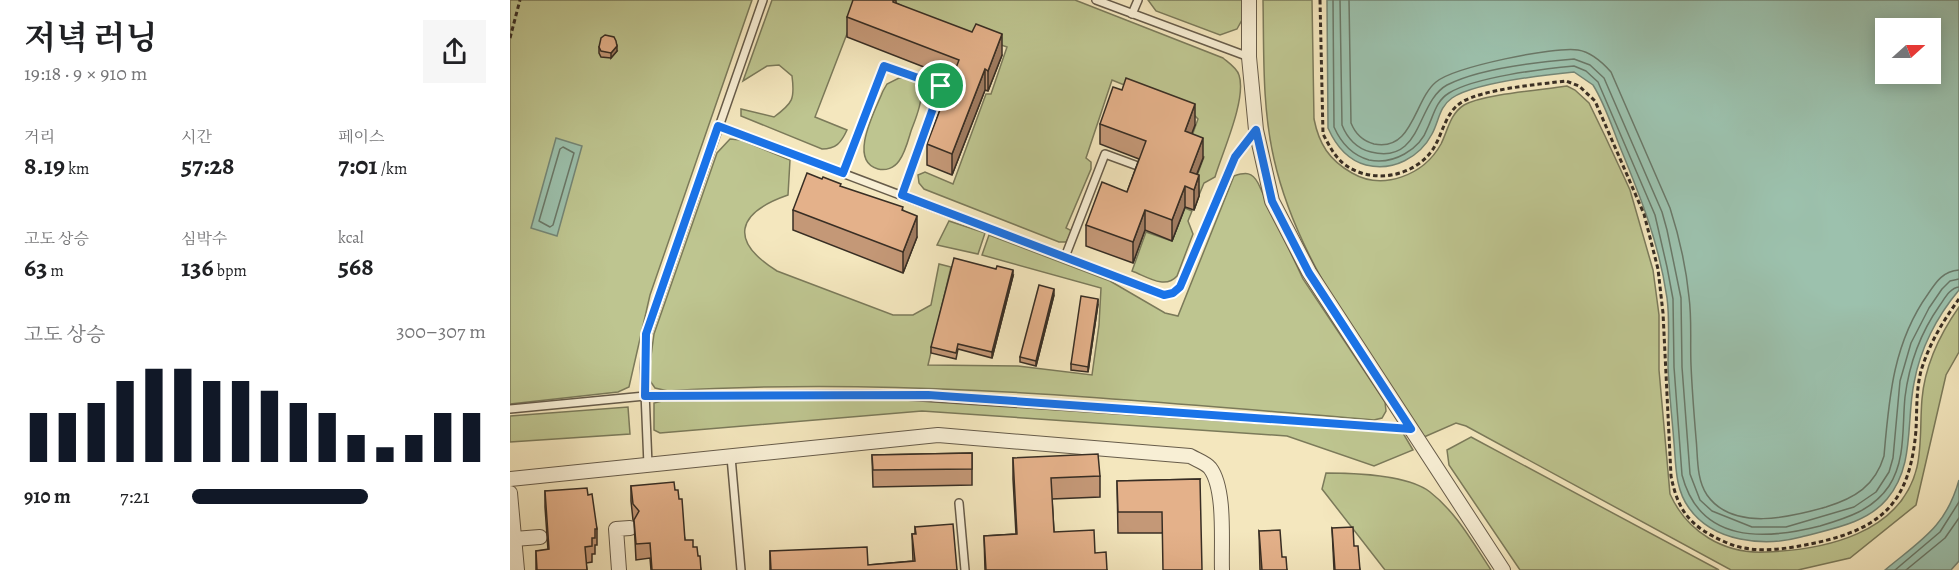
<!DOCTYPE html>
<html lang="ko">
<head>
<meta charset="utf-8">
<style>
	body { margin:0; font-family:Alegreya,"Noto Serif KR",serif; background:#f6f6f6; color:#202124; height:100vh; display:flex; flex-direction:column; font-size:22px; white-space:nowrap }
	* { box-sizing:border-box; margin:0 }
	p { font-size:20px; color:#757577 }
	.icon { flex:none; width:33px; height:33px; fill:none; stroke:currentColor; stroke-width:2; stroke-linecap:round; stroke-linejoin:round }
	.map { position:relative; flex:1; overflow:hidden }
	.drawer { display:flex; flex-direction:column; background:#fff; width:510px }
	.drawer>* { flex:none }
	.needle { width:39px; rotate:69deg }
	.controls { position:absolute; left:1365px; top:18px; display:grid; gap:12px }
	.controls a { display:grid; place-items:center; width:66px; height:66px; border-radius:0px; background:#fff; box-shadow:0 3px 15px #0003; font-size:30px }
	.pin { position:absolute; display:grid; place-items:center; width:51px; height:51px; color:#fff; margin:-26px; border:3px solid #fff; border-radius:50%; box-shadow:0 2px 6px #0007 }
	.round { display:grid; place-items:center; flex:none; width:63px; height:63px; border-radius:0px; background:#f6f6f6 }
	.headline { display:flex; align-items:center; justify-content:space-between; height:102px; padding:0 24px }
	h1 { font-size:33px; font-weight:700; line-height:45px }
	.figures { display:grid; grid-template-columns:repeat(3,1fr); gap:9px; height:102px; padding:6px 24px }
	.figures div { display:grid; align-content:center }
	.figures b { font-size:26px; font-weight:700 }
	.figures small { font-size:16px; font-weight:400 }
	.figures p { font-size:16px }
	.chart { height:168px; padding:12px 24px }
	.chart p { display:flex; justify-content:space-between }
	.chart svg { width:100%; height:108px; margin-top:6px; stroke:#111827; stroke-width:6 }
	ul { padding:0 24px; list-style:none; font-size:20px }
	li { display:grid; grid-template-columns:96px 72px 1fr; align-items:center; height:45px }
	li i { height:15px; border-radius:8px; background:#111827 }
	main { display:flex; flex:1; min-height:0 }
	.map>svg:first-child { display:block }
	.green { fill:#bec590; stroke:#7b7a5a; stroke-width:1.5 }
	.water { fill:#9cc1ad; stroke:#748676; stroke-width:1.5; fill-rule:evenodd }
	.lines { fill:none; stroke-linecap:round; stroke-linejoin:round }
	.shore { stroke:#6a7868; stroke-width:1.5 }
	.service-casing { stroke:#675c4a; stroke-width:10 }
	.minor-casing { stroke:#675c4a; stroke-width:16 }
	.path { stroke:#382e24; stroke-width:3; stroke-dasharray:4.5 3; stroke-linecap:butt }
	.service { stroke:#f8efd5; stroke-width:7 }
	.minor { stroke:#f8efd5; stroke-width:14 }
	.wall { fill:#c49877; stroke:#382e24; stroke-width:1.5 }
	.shaded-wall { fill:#a07c61; stroke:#382e24; stroke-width:1.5 }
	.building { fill:#e4b18a; stroke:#382e24; stroke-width:1.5 }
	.route-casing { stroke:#fff; stroke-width:12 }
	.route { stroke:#1a73e8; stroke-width:8 }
</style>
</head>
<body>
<main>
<section class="drawer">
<div class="headline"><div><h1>저녁 러닝</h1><p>19:18 · 9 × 910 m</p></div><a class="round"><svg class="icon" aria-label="share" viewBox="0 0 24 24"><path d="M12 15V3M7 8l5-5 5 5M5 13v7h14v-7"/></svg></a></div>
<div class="figures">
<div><p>거리</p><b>8.19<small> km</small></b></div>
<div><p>시간</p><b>57:28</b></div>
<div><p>페이스</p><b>7:01<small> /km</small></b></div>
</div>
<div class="figures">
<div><p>고도 상승</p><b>63<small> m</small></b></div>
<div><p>심박수</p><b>136<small> bpm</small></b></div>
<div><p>kcal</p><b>568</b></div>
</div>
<div class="chart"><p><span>고도 상승</span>300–307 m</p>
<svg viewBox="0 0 160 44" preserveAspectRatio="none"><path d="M5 44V24M15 44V24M25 44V20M35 44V11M45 44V6M55 44V6M65 44V11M75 44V11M85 44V15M95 44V20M105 44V24M115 44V33M125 44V38M135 44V33M145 44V24M155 44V24"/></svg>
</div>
<ul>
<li><b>910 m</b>7:21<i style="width:60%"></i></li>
</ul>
</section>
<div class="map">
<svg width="1449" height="570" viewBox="0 0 1449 570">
	<rect width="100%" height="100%" fill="#f4e7be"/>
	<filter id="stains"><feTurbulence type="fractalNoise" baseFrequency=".00333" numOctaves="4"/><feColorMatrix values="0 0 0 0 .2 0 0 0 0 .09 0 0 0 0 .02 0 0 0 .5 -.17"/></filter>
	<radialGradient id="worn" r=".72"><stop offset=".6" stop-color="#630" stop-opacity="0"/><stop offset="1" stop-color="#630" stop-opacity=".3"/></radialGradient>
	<!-- green -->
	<g class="green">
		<path d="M0,0H242L140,295L119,387L108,392L0,404Z"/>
		<path d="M262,0H350L305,117L337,130C331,143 326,149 312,149L231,116V109L264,117C283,103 285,99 282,76L269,65L257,66L233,81Z"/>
		<path d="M362,0H565L713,58C719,63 727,68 729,75C737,99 712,153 705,177L694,183L689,195L681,192L694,157L677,150L688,119L681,112L602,80L576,158L581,162V169L556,228L562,231L556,242H549L414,189L409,183L408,175L415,172L443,184L476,94H481L497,47Z"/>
		<path d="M638,0H733V18L727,29L710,35L646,11Z"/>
		<path d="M753,0H802L804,119C809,144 819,160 842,173C873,191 914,175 931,144C938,130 940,114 954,105C974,94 1032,90 1057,86L1065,90L1079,103L1095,136L1120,190L1143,270L1149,315V370L1160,494C1177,532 1214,554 1255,552C1314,550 1391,534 1407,467C1412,445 1410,421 1412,399C1415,365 1430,334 1449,307V352L1436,375L1406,505L1340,558L1288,570H1221L956,426L946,423L914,437C857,350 787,262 764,159C752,107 754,53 753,0Z"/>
		<path d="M389,78C425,77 408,112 401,131C398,141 395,153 389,161C384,168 376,171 368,169C337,161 366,109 373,91L377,84Z"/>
		<path d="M220,139L231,140L280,160L278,195C226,213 219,241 267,271L383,315H403L421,305L429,264L441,267L418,365L508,366L582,375L589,325L591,288L472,255L479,235L600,281L655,313L668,316L724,176C736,172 742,172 748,183L793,279L875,402L876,411L872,418L864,420C630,401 393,376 158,391L145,388L138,378L144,334L207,153Z"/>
		<path d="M675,208L682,211L678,221L683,234L667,276C655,290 636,276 622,271L636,232L662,241Z"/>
		<path d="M439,221L475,233L468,254L427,245Z"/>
		<path d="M369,397L775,423L893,433L903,450L864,466L777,436L412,411L150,433L144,430V403L152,401Z"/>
		<path d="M118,407L120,434L0,442V416Z"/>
		<path d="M961,437L1209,570H1010L939,465L937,450Z"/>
		<path d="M816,473C843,473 898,475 920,492C946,512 963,543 981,570H875L812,489Z"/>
	</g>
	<!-- water -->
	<g class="water">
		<path d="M817,0H1449V290C1427,316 1410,349 1404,383C1396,422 1405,466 1377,499C1356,524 1320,529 1291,537C1254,547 1203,542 1179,508C1165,489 1166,465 1164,443C1162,417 1159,392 1158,366C1158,344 1160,320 1157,298C1149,243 1131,198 1110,147C1102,127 1095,104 1083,85L1064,72C1034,75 966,82 942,98C929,107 929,121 922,134C910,157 883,172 856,165C837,160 826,146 818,128ZM1376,28H1420V74H1376Z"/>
		<path d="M46,138L72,146L47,236L21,228Z"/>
		<path d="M1449,480V561L1441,570H1375C1411,540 1436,527 1449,480Z"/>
	</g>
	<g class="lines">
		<!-- shore -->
		<g class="shore">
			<path d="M823,0L824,127C831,143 842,155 859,160C883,165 910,150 918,127C924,114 926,101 939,93C965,77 1032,69 1064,66L1076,71L1088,82L1145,215L1157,267L1163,299L1164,367L1172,475C1190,544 1255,540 1310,526C1337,518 1363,510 1379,486C1396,460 1392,427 1395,397C1399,365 1411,332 1430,305C1435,298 1440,288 1449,287"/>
			<path d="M830,0L832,125C837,138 847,149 861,152C913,165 906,102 937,85C970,68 1027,62 1064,59L1080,65L1094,78L1152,212L1157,230L1171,298L1172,367L1180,474L1190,500L1202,511L1242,527H1276L1344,507L1366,492L1379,472L1383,458L1390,381L1401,343L1419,308L1432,289L1440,281L1449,279"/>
			<path d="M839,0L841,123C845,133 853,141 864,144C903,152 904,100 926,82C944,67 1045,46 1068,50C1081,52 1093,63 1101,72L1160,208C1169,236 1176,267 1179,297C1182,319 1180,342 1181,365C1182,389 1184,414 1186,438C1188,456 1186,479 1197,495C1223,532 1281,517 1316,507C1345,498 1365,486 1374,456C1379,398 1383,343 1418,294C1426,282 1433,271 1449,270"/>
			<path d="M53,147L64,153L43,225L40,227L29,221L50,149Z"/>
			<path d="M1385,570L1430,532L1449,502"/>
			<path d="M1396,570L1435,538L1449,518"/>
		</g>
		<defs>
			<g id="service">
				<path d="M586,0L739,57"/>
				<path d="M622,14L628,0"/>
				<path d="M208,126L654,295L663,293L670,287L725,157L746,130"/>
				<path d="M333,173L374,66L431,86L392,195"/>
				<path d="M555,257L595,154L625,165"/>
				<path d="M0,409L135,396L368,394L901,429"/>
				<path d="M221,457L231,570"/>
				<path d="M138,465L134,368L137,334L253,0"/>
				<path d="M449,503L455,570"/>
			</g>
			<g id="minor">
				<path d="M739,0V57L746,130L762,201L799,272L993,570"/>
				<path d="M0,479L428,435L680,456C687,460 696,463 700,468C716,489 711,544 712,570"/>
				<path d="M0,493L7,570"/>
				<path d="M4,539L30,537"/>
				<path d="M109,570L106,529L120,528"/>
			</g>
		</defs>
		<!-- service casing -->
		<use href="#service" class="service-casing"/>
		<!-- minor casing -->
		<use href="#minor" class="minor-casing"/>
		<!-- path -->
		<g class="path">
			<path d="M810,0L813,134C819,145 824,156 834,164C860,184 901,178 921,152C933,136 934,113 952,102C973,89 1031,84 1056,81L1069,86L1085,101L1134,214L1148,269L1153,313L1161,476C1168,512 1181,527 1215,542C1243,555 1276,549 1305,543C1374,528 1400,501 1406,430C1407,411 1406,390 1411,371C1419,344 1433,321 1449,299"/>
			<path d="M0,38L10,0"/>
		</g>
		<!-- service -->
		<use href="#service" class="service"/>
		<!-- minor -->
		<use href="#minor" class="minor"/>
	</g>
	<!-- wall -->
	<g class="wall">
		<path d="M386,0V3L492,55L478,91L475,90L442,175L417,165V144L442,78L337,37V17Z"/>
		<path d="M89,47L107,51L101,58L91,57L89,53Z"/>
		<path d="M590,124L685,125L681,134L693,158L687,174L689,196L684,210L675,207L662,241L635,230L623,263L576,246V225L617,192L629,159L590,144Z"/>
		<path d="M331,187L393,210L407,237L393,273L283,230V210Z"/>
		<path d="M503,276L482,358L448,349L446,359L421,353V347Z"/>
		<path d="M544,295L526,366L510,362V357Z"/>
		<path d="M588,304L578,372L561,370V364Z"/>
		<path d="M462,453V485L363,487L362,455Z"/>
		<path d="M503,458L590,476V497L542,499L544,532L585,553L597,570H475L474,536L506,534L503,479Z"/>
		<path d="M690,479L652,533H608L607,481Z"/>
		<path d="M121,486L165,490L175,540L183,547L188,556L191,570H141L140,558L126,560L124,521L123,520L121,501Z"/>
		<path d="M35,491L78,495L87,529V545H85V554H82V562L76,563L77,570H26V551L38,550L35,507Z"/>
		<path d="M405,527L447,570H260V551L358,565L403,561L402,534H405Z"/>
		<path d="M822,528L844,546L850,570H824Z"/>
		<path d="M749,531L772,557L777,570H750Z"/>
	</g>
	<!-- shaded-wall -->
	<g class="shaded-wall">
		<path d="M492,34V55L478,91V71Z"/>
		<path d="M107,46V51L101,58V53Z"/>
		<path d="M475,69V90L442,175V154Z"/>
		<path d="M685,104V125L675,152V131Z"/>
		<path d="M693,138V158L681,189L680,172Z"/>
		<path d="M689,175V196L684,210V190Z"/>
		<path d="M675,186V207L662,241V220Z"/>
		<path d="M635,210V230L623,263V242Z"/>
		<path d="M407,216V237L393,273V252Z"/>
		<path d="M503,270V276L482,358V352Z"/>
		<path d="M544,289V295L526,366V361Z"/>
		<path d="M588,299V304L578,372V367Z"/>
	</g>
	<!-- building -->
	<g class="building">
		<path d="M343,0H383V2L462,32L466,24L492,34L478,71L475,69L442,154L417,144L449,60L337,17Z"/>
		<path d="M95,35L104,37L106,41L107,46L101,53L91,51L89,47L91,38Z"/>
		<path d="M616,78L685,104L675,131L693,138L680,172L689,175L684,190L675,186L662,220L635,210L623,242L576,225L592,182L617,192L636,141L590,124L603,87L612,90Z"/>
		<path d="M297,173L312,179L313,177L331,184L330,186L393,207L392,210L407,216L393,252L283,210Z"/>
		<path d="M444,258L486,269L487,266L503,270L482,352L448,344L446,353L421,347Z"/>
		<path d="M529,285L544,289L526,361L510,357Z"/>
		<path d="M571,296L588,299L578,367L561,364Z"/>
		<path d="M462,453V469L363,470L362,455Z"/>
		<path d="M588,454L590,476L541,478L544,532L584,530L585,553L596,552L597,570H476L474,536L507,534L503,458Z"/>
		<path d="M690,479L692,570H653L652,512H608L607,481Z"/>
		<path d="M164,482L165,490H168L169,499H172L175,540H183V547H187L188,556H190L191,570H142L140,543L126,544L124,520L129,511L123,504L121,486Z"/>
		<path d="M77,488L78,495L82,494L87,529H85V538H82V546L75,547L77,570H27L26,551L39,549L35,491Z"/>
		<path d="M443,524L447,570H261L260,551L357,547L358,565L405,561L402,534H406L405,527Z"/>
		<path d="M843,527L844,546H848L850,570H825L822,528Z"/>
		<path d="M770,530L772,557H776L777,570H752L749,531Z"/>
	</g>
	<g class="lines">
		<defs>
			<path id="route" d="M374,66L431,86L392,195L654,295L663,293L670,287L725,157L746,130L762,201L799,273L901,429L418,395L135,396L136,334L208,126L333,173Z"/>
		</defs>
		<!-- route casing -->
		<use href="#route" class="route-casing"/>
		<!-- route -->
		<use href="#route" class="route"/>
	</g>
	<rect width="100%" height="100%" filter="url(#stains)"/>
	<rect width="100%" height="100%" fill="url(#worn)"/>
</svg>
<div class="controls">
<a><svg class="needle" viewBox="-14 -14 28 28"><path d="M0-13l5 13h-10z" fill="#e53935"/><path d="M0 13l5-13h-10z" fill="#757577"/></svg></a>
</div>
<div class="pin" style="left:431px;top:86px;background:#1e9e55"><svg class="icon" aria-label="arrive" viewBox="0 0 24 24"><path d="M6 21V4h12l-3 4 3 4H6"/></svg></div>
</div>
</main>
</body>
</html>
